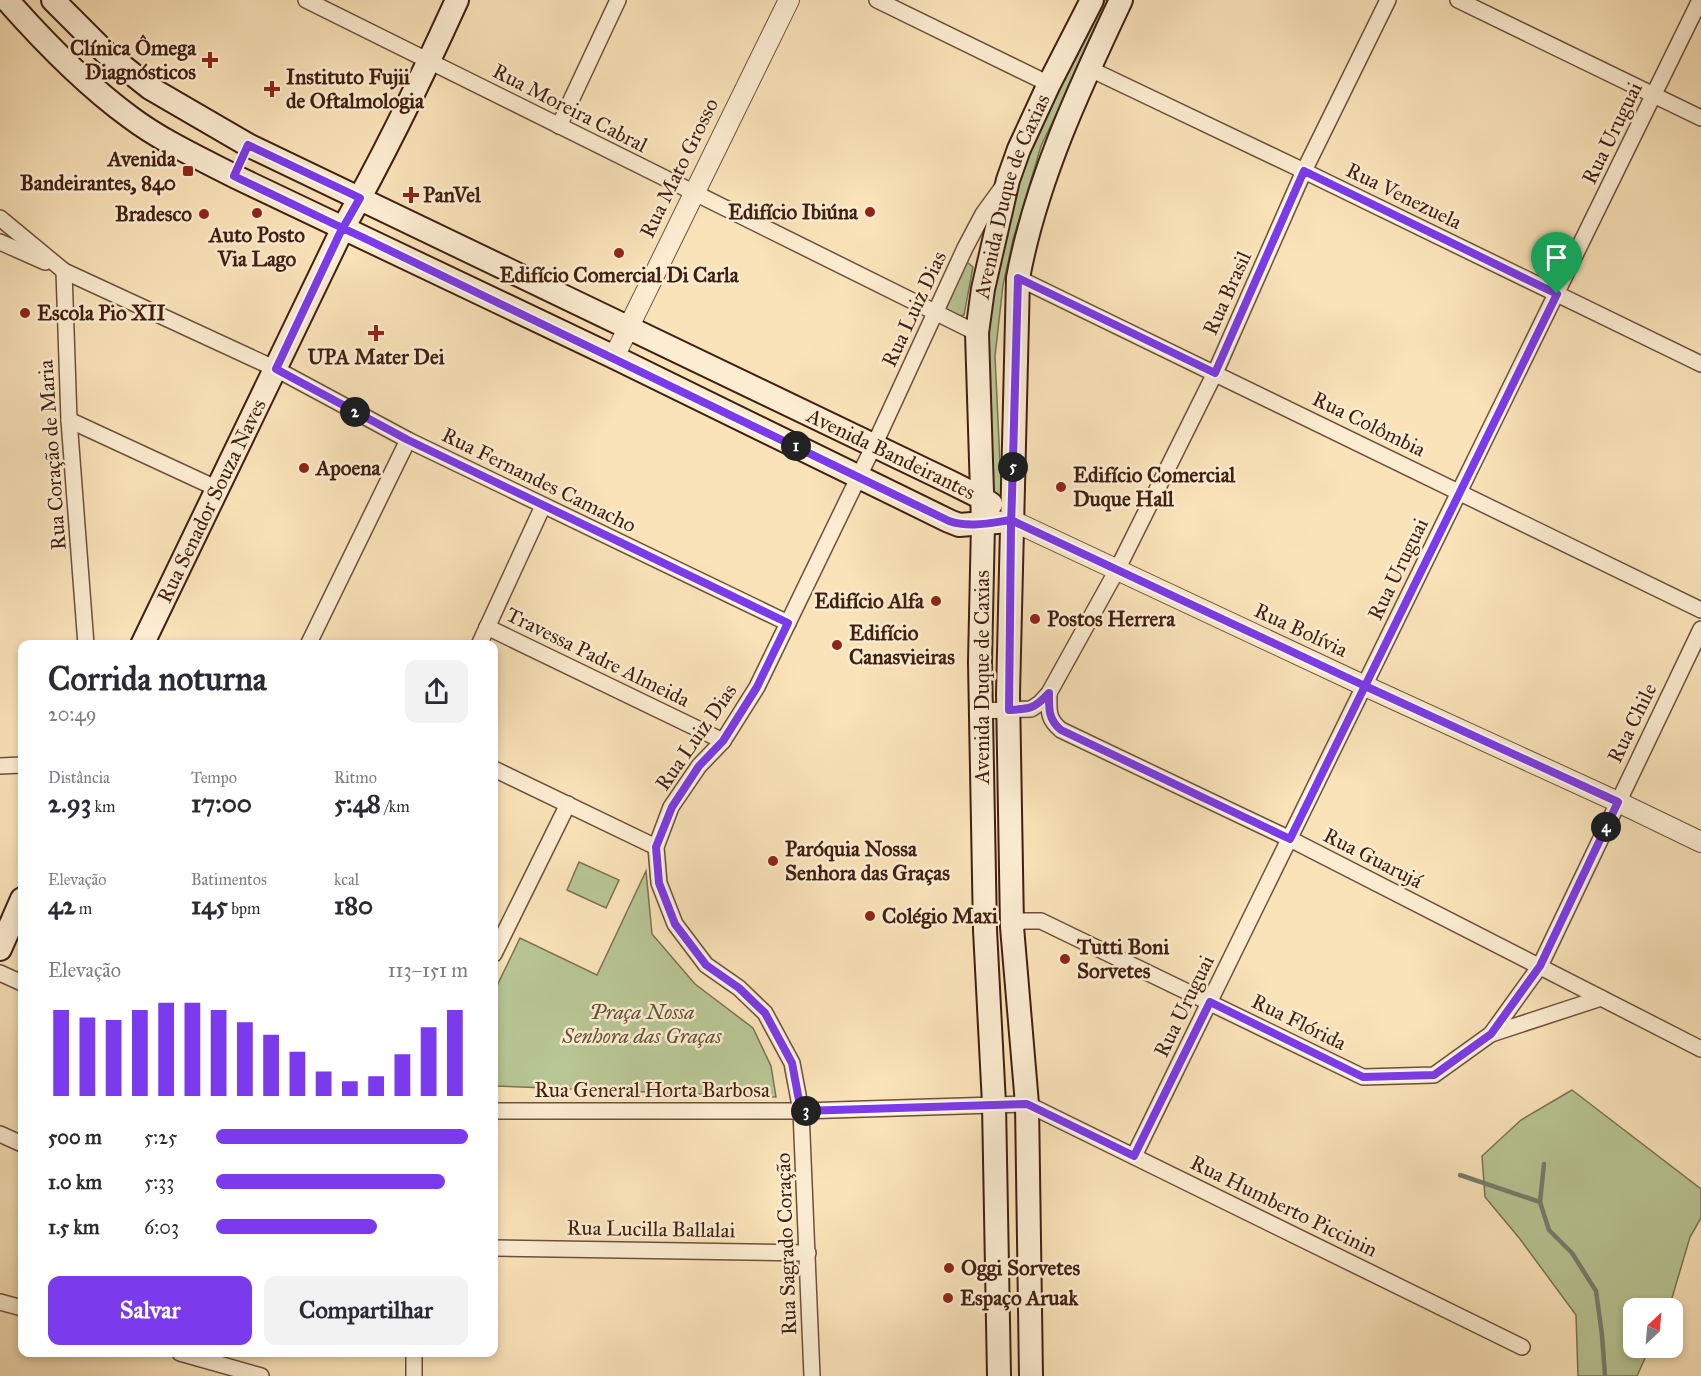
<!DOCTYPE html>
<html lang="pt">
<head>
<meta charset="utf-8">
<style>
	body { margin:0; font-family:"IM FELL Great Primer",serif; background:#f2f2f3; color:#2b2b33; height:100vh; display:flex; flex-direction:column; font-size:22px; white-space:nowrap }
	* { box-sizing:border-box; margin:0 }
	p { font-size:20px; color:#7c7c81 }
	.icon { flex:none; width:33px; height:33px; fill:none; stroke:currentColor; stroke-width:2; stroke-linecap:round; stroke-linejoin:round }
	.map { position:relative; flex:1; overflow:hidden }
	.sheet { position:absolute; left:18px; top:640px; width:480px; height:717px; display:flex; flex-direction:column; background:#fff; border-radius:12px; box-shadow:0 3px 9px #0003 }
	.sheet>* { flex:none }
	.needle { width:39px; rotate:26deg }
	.fabs { position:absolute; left:1623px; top:1298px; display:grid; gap:12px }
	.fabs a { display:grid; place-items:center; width:60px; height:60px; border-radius:12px; background:#fff; box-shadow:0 3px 9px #0003; font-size:30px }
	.pin { position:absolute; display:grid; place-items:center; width:51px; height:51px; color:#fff; margin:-62px -26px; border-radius:50% 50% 50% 0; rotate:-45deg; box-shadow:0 0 6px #0007 }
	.pin .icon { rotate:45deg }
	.km { position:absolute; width:30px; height:30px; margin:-15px; border-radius:50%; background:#222; color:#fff; font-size:16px; line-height:30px; text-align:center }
	.round { display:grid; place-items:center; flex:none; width:63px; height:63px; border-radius:12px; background:#f2f2f3 }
	.overview { display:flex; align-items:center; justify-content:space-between; height:102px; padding:0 30px }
	h1 { font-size:33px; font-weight:700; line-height:45px }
	.figures { display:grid; grid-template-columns:repeat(3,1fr); gap:9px; height:102px; padding:6px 30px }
	.figures div { display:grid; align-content:center }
	.figures b { font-size:26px; font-weight:700 }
	.figures small { font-size:16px; font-weight:400 }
	.figures p { font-size:16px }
	.chart { height:168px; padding:12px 30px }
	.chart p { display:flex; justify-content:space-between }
	.chart svg { width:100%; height:108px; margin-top:6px; stroke:#7c3aed; stroke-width:6 }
	.button { display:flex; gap:12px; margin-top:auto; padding:12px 30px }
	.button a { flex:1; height:69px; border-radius:12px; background:#7c3aed; color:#fff; font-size:24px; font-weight:700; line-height:69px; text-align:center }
	.button a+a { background:#f2f2f3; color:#2b2b33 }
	ul { padding:0 30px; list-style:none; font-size:20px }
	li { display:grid; grid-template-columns:96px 72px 1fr; align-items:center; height:45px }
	li i { height:15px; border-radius:8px; background:#7c3aed }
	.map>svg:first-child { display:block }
	.green { fill:#b8c594; stroke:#7c7253; stroke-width:1.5 }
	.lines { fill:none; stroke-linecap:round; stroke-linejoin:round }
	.stream { stroke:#787e6e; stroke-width:4.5 }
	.minor-casing { stroke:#6e503c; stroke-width:18 }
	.tertiary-casing { stroke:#6e503c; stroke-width:22 }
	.secondary-casing { stroke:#401f12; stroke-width:26 }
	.minor { stroke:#fcedd2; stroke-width:15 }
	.tertiary { stroke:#fcedd2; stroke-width:20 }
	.secondary { stroke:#fcedd2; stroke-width:22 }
	.route-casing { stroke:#fff; stroke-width:12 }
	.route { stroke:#7c3aed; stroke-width:8 }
	.poi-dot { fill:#8f2418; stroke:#fcedd2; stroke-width:2 }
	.labels { text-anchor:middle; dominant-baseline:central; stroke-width:5; stroke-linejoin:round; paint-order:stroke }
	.poi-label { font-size:21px; font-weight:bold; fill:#401f12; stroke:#fcedd2; text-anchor:start }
	.street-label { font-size:21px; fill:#401f12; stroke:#fcedd2 }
	.park-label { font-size:21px; font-style:italic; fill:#645139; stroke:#fcedd2 }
</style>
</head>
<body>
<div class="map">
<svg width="1701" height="1376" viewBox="0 0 1701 1376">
	<rect width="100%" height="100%" fill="#fae3b9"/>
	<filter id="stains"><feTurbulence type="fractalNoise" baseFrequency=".00333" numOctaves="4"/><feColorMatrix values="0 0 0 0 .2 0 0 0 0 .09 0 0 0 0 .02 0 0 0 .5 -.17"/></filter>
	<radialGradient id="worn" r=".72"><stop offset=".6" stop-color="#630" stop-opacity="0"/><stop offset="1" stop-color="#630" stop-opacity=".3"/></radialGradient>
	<!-- green -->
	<g class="green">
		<path d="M1098,0H1111L1041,146L1013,240L1003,285L995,356L1002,506L985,495L983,319L995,263L1031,140Z"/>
		<path d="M967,262L973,267L964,315C956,317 949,314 945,307L962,264Z"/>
		<path d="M579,862L619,880L606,908L567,890Z"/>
		<path d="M646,871L652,934L695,984L753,1028L771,1066L776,1097L494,1086V992L520,938L597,975Z"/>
		<path d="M1572,1090L1701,1189V1218L1690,1237L1669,1308H1634V1347H1650L1637,1376H1578L1576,1315L1520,1239L1485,1197L1482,1156L1521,1120Z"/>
	</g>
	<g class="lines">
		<!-- stream -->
		<g class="stream">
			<path d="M1544,1164L1540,1202L1549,1230L1572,1253L1596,1291L1602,1335L1605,1376"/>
			<path d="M1460,1175L1540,1202"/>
		</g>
		<defs>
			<g id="minor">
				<path d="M306,0L977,333"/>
				<path d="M877,0L1049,84"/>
				<path d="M1458,0L1701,118"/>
				<path d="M1088,68L1304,171L1701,364"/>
				<path d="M559,126L618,0"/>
				<path d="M0,218L64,271L276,369L408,440L788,623"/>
				<path d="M0,242L45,262"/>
				<path d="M64,271L69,420L86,645"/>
				<path d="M1018,278L1701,610"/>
				<path d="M69,420L218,489"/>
				<path d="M487,627L723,741"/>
				<path d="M308,645L408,440"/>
				<path d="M479,645L543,506"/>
				<path d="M1049,693C1049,711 1047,718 1061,730L1290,839L1701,1049"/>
				<path d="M981,711L1031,709L1040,703L1049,693L1117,570L1215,373L1304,171L1388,0"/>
				<path d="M0,766L22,765"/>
				<path d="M494,769L656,847"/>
				<path d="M1012,927L1023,921H1041L1363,1077L1434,1075L1491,1034L1540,966L1701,629"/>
				<path d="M494,954L568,804"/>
				<path d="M0,973L22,983"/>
				<path d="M1491,1034L1601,998"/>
				<path d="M494,1111H801L1027,1104L1522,1347"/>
				<path d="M0,1134L22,1144"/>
				<path d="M1134,1156L1700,0"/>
				<path d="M494,1248L808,1253"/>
				<path d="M0,1302L22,1308"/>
				<path d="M180,1353L261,1376"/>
				<path d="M414,1376V1353"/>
				<path d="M812,1376L801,1111L792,1063L765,1013L739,988L706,965L675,924L659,883L656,847L671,807L699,766L723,741L757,687L877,439L965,248L983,214L1004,185"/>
			</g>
			<g id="tertiary">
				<path d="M614,357L789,0"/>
				<path d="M1011,520L1365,686L1618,802L1701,842"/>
			</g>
			<g id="secondary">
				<path d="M7,0C44,42 85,84 130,117C162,141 199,158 234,176L614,357L949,521L959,525L997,522"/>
				<path id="s1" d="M53,0L106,53L150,88L248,145L950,482L982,498L991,504"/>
				<path id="s2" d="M142,645L343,228C385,154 422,77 457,0"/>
				<path d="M0,949L22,899"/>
				<path id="s3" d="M999,1376L994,1104L985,930L980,662L983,524L977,333L983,289L1008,180L1019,149L1049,84L1092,0"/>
				<path d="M1031,1376L1027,1104L1012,927L1008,694L1018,278C1036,181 1079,89 1121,0"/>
			</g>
		</defs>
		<!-- minor casing -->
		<use href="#minor" class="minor-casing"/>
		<!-- tertiary casing -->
		<use href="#tertiary" class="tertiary-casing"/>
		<!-- secondary casing -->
		<use href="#secondary" class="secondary-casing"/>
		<!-- minor -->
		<use href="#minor" class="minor"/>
		<!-- tertiary -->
		<use href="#tertiary" class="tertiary"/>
		<!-- secondary -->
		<use href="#secondary" class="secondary"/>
	</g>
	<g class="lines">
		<defs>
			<path id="route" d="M1557,294L1365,686L1011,520C990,523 969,528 949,521L364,238L334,224L240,179L234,176L248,145L360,198L340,233L276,369L408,440L788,623L757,687L723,741L699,766L672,807L656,847L659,883L675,924L706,965L739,988L765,1013L792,1063L801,1111L1027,1104L1134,1156L1210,1002L1363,1077L1434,1075L1491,1034L1540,966L1618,802L1365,686L1290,839L1061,730C1048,719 1049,709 1049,693C1034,709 1030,709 1009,710L1011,525L1012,495L1018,278L1215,373L1304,171L1557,294"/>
		</defs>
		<!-- route casing -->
		<use href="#route" class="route-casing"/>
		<!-- route -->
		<use href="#route" class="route"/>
	</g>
	<!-- markers -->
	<g class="poi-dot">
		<path d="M207 51h6v6h6v6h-6v6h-6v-6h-6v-6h6z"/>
		<path d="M269 80h6v6h6v6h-6v6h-6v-6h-6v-6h6z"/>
		<rect x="182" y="165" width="12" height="12" rx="3"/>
		<path d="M408 186h6v6h6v6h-6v6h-6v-6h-6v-6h6z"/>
		<circle cx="870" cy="212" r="6"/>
		<circle cx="257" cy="213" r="6"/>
		<circle cx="204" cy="214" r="6"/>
		<circle cx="619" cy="253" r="6"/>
		<circle cx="25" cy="313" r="6"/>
		<path d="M373 324h6v6h6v6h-6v6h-6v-6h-6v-6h6z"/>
		<circle cx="304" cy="468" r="6"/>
		<circle cx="1061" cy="487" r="6"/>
		<circle cx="936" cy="601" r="6"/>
		<circle cx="1035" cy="619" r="6"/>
		<circle cx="837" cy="645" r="6"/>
		<circle cx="773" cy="861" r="6"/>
		<circle cx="870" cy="916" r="6"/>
		<circle cx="1065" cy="959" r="6"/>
		<circle cx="949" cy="1268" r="6"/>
		<circle cx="948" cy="1298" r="6"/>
	</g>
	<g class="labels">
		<!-- poi labels -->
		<g class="poi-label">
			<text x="196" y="48" text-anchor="end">Clínica Ômega<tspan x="196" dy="24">Diagnósticos</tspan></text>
			<text x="286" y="77">Instituto Fujii<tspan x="286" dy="24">de Oftalmologia</tspan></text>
			<text x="176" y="159" text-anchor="end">Avenida<tspan x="176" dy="24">Bandeirantes, 840</tspan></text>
			<text x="423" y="195">PanVel</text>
			<text x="858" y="212" text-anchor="end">Edifício Ibiúna</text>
			<text x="192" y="214" text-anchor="end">Bradesco</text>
			<text x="257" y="235" text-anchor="middle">Auto Posto<tspan x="257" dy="24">Via Lago</tspan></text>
			<text x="619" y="275" text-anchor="middle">Edifício Comercial Di Carla</text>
			<text x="37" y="313">Escola Pio XII</text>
			<text x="376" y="357" text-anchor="middle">UPA Mater Dei</text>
			<text x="316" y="468">Apoena</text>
			<text x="1073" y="475">Edifício Comercial<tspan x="1073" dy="24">Duque Hall</tspan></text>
			<text x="924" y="601" text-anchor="end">Edifício Alfa</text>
			<text x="1047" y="619">Postos Herrera</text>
			<text x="849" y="633">Edifício<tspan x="849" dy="24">Canasvieiras</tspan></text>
			<text x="785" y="849">Paróquia Nossa<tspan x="785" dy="24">Senhora das Graças</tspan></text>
			<text x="882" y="916">Colégio Maxi</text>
			<text x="1077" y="947">Tutti Boni<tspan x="1077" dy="24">Sorvetes</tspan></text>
			<text x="961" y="1268">Oggi Sorvetes</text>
			<text x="960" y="1298">Espaço Aruak</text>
		</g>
		<!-- street labels -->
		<g class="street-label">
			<text transform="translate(570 108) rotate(27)">Rua Moreira Cabral</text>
			<text transform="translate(1612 133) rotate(-64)">Rua Uruguai</text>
			<text transform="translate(679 168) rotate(-64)">Rua Mato Grosso</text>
			<text transform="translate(1404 196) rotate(26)">Rua Venezuela</text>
			<text stroke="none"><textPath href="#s3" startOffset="1185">Avenida Duque de Caxias</textPath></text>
			<text transform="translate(1227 293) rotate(-66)">Rua Brasil</text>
			<text transform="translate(914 309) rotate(-65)">Rua Luiz Dias</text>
			<text transform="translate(1369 424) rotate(26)">Rua Colômbia</text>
			<text transform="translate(52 455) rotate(-94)">Rua Coração de Maria</text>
			<text stroke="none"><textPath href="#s1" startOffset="958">Avenida Bandeirantes</textPath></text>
			<text transform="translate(539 480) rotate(26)">Rua Fernandes Camacho</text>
			<text stroke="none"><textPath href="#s2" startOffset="160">Rua Senador Souza Naves</textPath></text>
			<text transform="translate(1398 569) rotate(-64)">Rua Uruguai</text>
			<text transform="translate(1301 630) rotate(25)">Rua Bolívia</text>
			<text transform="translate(598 657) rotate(26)">Travessa Padre Almeida</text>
			<text transform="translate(982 677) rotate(-90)">Avenida Duque de Caxias</text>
			<text transform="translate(1632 723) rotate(-64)">Rua Chile</text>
			<text transform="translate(696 737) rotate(-55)">Rua Luiz Dias</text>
			<text transform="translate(1373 858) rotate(27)">Rua Guarujá</text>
			<text transform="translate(1184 1006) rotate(-64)">Rua Uruguai</text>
			<text transform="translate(1299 1022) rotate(26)">Rua Flórida</text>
			<text x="652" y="1090">Rua General Horta Barbosa</text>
			<text transform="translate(1284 1206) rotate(26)">Rua Humberto Piccinin</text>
			<text transform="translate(651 1229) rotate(1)">Rua Lucilla Ballalai</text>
			<text transform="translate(786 1244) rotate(-92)">Rua Sagrado Coração</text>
		</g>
		<!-- park labels -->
		<g class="park-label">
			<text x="642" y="1012">Praça Nossa<tspan x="642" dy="24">Senhora das Graças</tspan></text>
		</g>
	</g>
	<rect width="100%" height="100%" filter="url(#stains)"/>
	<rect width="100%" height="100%" fill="url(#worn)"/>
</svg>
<div class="fabs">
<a><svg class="needle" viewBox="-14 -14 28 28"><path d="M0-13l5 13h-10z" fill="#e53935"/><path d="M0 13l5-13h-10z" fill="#7c7c81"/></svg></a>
</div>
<div class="pin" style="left:1557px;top:294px;background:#1e9e55"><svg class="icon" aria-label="arrive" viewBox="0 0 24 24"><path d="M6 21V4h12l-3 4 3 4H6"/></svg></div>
<b class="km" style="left:796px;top:446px">1</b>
<b class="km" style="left:355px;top:412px">2</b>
<b class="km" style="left:806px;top:1111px">3</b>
<b class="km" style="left:1606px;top:827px">4</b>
<b class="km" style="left:1013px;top:467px">5</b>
<section class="sheet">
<div class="overview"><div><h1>Corrida noturna</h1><p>20:49</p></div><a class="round"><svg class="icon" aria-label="share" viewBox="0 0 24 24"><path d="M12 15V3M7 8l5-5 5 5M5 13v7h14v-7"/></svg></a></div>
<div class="figures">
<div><p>Distância</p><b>2.93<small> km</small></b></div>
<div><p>Tempo</p><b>17:00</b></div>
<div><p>Ritmo</p><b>5:48<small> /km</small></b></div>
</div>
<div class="figures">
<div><p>Elevação</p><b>42<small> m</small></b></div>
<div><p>Batimentos</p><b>145<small> bpm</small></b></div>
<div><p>kcal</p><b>180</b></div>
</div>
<div class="chart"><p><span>Elevação</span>113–151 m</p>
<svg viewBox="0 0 160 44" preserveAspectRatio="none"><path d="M5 44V9M15 44V12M25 44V13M35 44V9M45 44V6M55 44V6M65 44V9M75 44V14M85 44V19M95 44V26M105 44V34M115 44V38M125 44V36M135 44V27M145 44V16M155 44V9"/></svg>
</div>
<ul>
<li><b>500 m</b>5:25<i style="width:100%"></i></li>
<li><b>1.0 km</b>5:33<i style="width:91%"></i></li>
<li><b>1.5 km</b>6:03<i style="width:64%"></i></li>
</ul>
<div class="button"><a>Salvar</a><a>Compartilhar</a></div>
</section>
</div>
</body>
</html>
